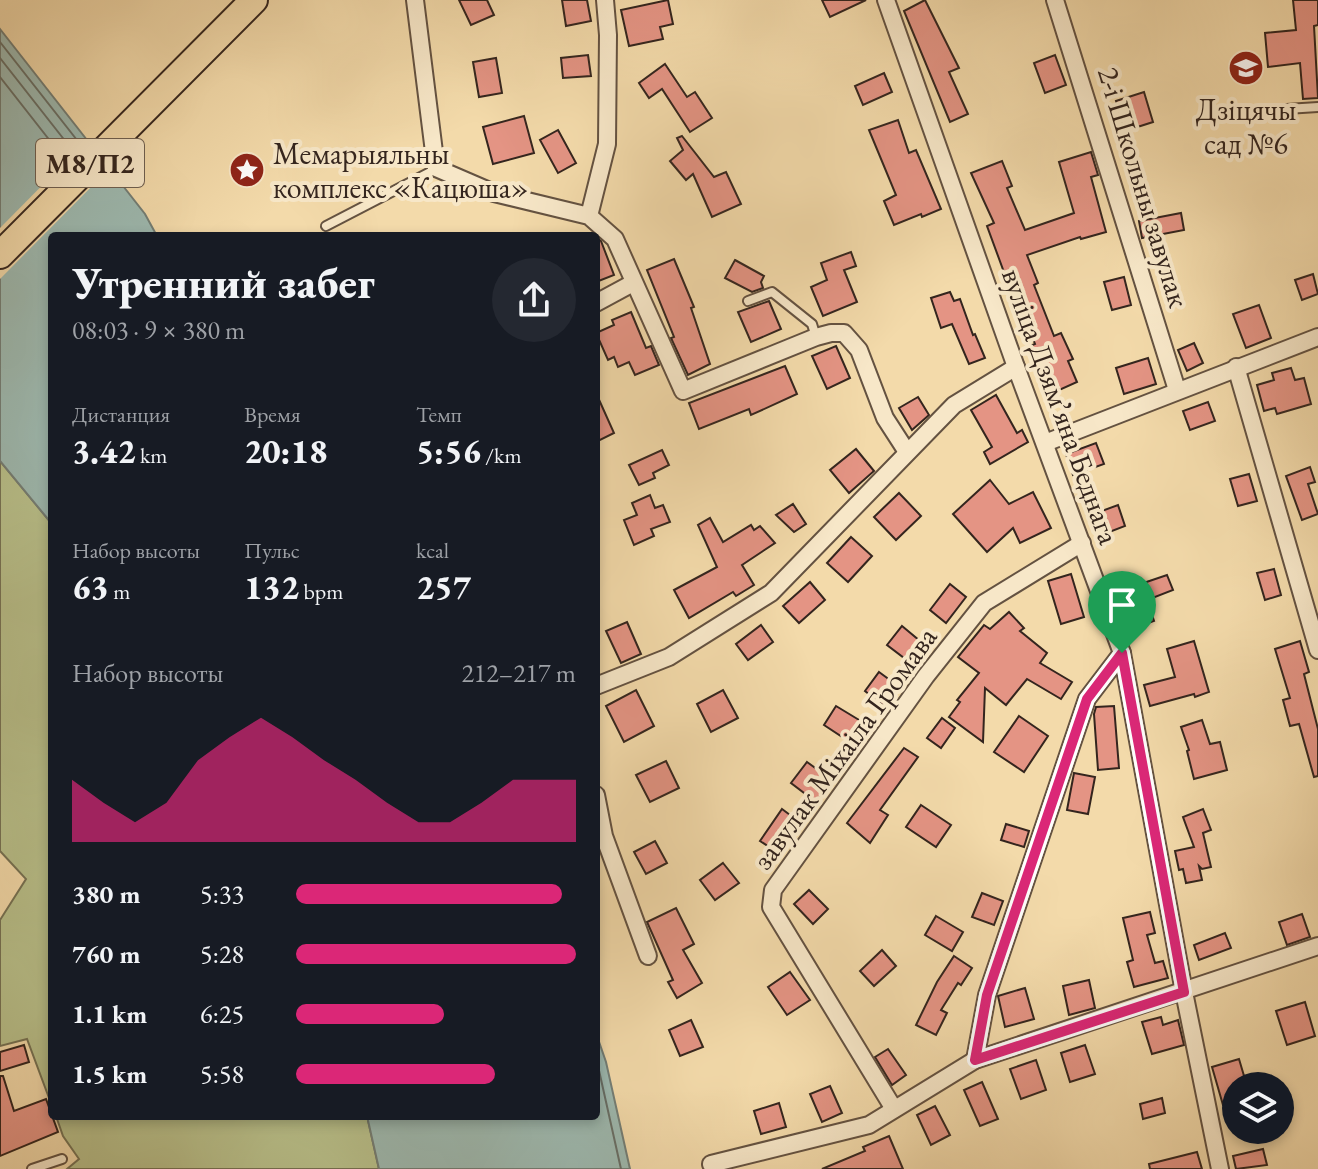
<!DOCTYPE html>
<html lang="ru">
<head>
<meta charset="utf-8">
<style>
	body { margin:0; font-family:"EB Garamond",serif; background:#242831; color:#f1f3f6; height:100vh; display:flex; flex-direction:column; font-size:30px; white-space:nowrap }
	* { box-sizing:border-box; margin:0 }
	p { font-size:26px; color:#9ea1a6 }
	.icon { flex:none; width:44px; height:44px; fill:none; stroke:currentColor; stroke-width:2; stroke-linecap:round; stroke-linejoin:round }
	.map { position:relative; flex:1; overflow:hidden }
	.side { position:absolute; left:48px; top:232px; width:552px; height:888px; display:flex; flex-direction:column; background:#171b24; border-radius:8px; box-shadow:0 4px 12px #0003 }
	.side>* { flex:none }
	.tools { position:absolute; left:1222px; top:1072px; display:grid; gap:16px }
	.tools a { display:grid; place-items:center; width:72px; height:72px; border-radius:50%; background:#171b24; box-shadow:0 4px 12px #0003; font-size:40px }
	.pin { position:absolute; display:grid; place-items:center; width:68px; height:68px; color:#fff; margin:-82px -34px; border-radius:50% 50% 50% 0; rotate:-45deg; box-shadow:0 0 8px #0007 }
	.pin .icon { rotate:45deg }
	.round { display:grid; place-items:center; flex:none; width:84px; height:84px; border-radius:42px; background:#242831 }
	.overview { display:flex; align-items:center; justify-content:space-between; height:136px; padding:0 24px }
	h1 { font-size:44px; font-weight:800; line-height:60px }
	.metrics { display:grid; grid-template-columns:repeat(3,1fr); gap:12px; height:136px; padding:8px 24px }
	.metrics div { display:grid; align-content:center }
	.metrics b { font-size:34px; font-weight:800 }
	.metrics small { font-size:22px; font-weight:400 }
	.metrics p { font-size:22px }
	.chart { height:224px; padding:16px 24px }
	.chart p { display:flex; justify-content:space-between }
	.chart svg { width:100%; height:144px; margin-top:8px; fill:#db2777; opacity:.7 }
	ul { padding:0 24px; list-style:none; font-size:26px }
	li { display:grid; grid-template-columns:128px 96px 1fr; align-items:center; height:60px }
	li i { height:20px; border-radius:10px; background:#db2777 }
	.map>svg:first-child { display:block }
	.green { fill:#b8c08b; stroke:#767254; stroke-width:2 }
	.water { fill:#9db9b0; stroke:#737e76; stroke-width:2 }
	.pier { fill:#f3daaa }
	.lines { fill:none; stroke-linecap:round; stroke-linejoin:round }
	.shore { stroke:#686f67; stroke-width:2 }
	.building { fill:#e49484; stroke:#34251e; stroke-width:2 }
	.lane-casing { stroke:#645241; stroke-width:12 }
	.street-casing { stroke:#645241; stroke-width:20 }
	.primary-casing { stroke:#34251e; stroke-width:30 }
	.lane { stroke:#f7e7c8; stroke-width:8 }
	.street { stroke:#f7e7c8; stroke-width:16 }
	.primary { stroke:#f3daaa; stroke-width:26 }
	.route-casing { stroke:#fff; stroke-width:16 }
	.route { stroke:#db2777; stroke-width:10 }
	.labels { text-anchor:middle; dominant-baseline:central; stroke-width:8; stroke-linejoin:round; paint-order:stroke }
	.shield { fill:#f7e7c8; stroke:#6e5f51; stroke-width:2 }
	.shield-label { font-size:28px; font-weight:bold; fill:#34251e }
	.poi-label { font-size:30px; fill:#34251e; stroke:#f7e7c8 }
	.street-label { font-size:30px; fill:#34251e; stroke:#f7e7c8 }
</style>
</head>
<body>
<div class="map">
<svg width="1318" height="1169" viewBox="0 0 1318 1169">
	<rect width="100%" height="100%" fill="#f3daaa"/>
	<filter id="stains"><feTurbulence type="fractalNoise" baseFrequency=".0025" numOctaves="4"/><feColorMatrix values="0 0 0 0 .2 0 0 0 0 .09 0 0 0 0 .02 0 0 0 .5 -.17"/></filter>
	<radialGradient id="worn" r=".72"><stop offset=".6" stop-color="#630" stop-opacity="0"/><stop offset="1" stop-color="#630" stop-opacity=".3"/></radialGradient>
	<!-- green -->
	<g class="green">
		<path d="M0,461L52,524V1106L27,1039L0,1046V920L26,879L0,851Z"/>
		<path d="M56,1116H367L379,1169H67L79,1159L63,1136Z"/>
	</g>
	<!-- water -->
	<g class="water">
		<path d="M0,29L145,214L157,236H52V524L0,461Z"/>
		<path d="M596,1033L606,1062L630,1169H379L367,1116H596Z"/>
	</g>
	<!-- pier -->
	<path class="pier" d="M90,137L112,166L0,279V228Z"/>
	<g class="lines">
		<!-- shore -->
		<g class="shore">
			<path d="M0,42L84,149"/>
			<path d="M0,58L77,156"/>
			<path d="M0,77L69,165"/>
			<path d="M596,1057L621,1169"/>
		</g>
	</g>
	<!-- building -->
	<g class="building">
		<path d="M459,0H487L494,15L471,25Z"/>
		<path d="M562,0H587L591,21L566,26Z"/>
		<path d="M668,0L673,24L660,27L663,39L629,46L621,10Z"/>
		<path d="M822,0H866L830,17Z"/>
		<path d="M925,0L959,68L949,72L968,114L950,122L904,11Z"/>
		<path d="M1293,0H1318V25L1314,26L1318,98L1303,99L1300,63L1268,67L1265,33L1296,30Z"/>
		<path d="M588,55L591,76L563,78L561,58Z"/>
		<path d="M1055,55L1066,85L1045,93L1034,63Z"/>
		<path d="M496,58L502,93L479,97L473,62Z"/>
		<path d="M665,64L687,97L695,92L712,118L690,132L662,89L649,98L639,83Z"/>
		<path d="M884,73L892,92L863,105L855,86Z"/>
		<path d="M1144,92L1153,122L1125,131L1116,101Z"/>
		<path d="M524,116L534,153L493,164L483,127Z"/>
		<path d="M898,120L909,153L916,150L941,209L922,217L921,214L894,225L884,201L896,195L869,130Z"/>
		<path d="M558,130L576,163L558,173L540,140Z"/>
		<path d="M682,136L714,177L726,172L741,204L712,217L693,174L686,180L670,161L683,150L677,138Z"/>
		<path d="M1091,152L1098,175L1091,177L1106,232L1081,239L1080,237L1027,255L1038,283L1034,285L1054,336L1061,333L1073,359L1068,361L1077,382L1046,396L1036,373L1041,371L1030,346L1035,344L1015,293L1012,294L987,226L994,223L971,173L1002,161L1012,186L1007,188L1025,230L1074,213L1059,162Z"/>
		<path d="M1181,213L1184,230L1142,238L1139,221Z"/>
		<path d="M596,237L601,241L614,275L596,282Z"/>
		<path d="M851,252L856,266L844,270L857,302L823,316L811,287L827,280L821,263Z"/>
		<path d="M674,259L694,307L691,308L710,364L688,375L671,338L674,337L647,270Z"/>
		<path d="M735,260L764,276L761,282L763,288L752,292L725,278Z"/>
		<path d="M1313,274L1318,294L1302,300L1295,280Z"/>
		<path d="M1124,277L1131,305L1112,310L1104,282Z"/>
		<path d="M950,292L954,301L960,299L973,335L975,334L985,358L969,364L952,324L941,328L931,298Z"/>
		<path d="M769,301L781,329L751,342L738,312Z"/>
		<path d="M1259,305L1271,338L1246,348L1233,314Z"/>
		<path d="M631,312L646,348L651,346L659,365L635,375L629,362L618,367L614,357L608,360L596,333L614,325L612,320Z"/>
		<path d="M1194,343L1203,363L1187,371L1178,350Z"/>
		<path d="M836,346L850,378L827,389L812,356Z"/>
		<path d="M1148,358L1156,384L1124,394L1116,368Z"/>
		<path d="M785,366L797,394L751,415L749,409L699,429L689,403Z"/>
		<path d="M1291,368L1295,380L1304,378L1311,404L1277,414L1275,408L1264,411L1257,385L1274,380L1272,373Z"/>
		<path d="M596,393L614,433L596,442Z"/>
		<path d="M996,395L1017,433L1022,430L1028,442L990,464L984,452L992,447L971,410Z"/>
		<path d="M918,397L929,415L912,430L899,408Z"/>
		<path d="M1208,402L1215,421L1190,430L1183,411Z"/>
		<path d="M1096,443L1104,464L1073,475L1066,454Z"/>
		<path d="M856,449L874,471L849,493L830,470Z"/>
		<path d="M662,450L669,465L653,473L655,478L639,485L629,465Z"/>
		<path d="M1310,467L1315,482L1308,484L1318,514L1302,520L1286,476Z"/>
		<path d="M1249,474L1257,501L1238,506L1230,479Z"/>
		<path d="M990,480L1009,504L1033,492L1051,528L1020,543L1013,528L987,552L953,514Z"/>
		<path d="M899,493L921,516L896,540L874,517Z"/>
		<path d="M650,495L655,508L663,505L670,522L651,529L654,536L634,545L624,520L637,515L632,503Z"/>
		<path d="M793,504L806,524L794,532L776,515Z"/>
		<path d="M1118,505L1125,526L1099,536L1091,515Z"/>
		<path d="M710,518L723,542L751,525L754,530L760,526L775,543L742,565L754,585L736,596L733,592L689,618L674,590L717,567L698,525Z"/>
		<path d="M851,537L872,556L848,582L827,563Z"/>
		<path d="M1274,569L1281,595L1265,600L1257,573Z"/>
		<path d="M1071,574L1084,617L1061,624L1048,581Z"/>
		<path d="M1167,575L1173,590L1147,600L1154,621L1129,630L1117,592Z"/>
		<path d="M810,582L825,600L799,623L783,606Z"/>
		<path d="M950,584L966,597L946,623L930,610Z"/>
		<path d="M1009,612L1024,628L1020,631L1047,653L1040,663L1072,682L1061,699L1027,679L1006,705L985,688L983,742L949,717L960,702L957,700L979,673L958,657L984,625L990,629Z"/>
		<path d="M627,622L641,654L621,663L606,631Z"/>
		<path d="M761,625L773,642L748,660L736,644Z"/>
		<path d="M902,626L926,646L912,664L887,645Z"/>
		<path d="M1194,641L1209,692L1195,697L1194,694L1150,706L1144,685L1175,677L1167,649Z"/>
		<path d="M1300,641L1309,672L1304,674L1318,729V776L1314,777L1299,724L1290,726L1283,700L1290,698L1275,649Z"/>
		<path d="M879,672L898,686L884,706L865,691Z"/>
		<path d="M636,690L654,726L624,742L606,706Z"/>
		<path d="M723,690L738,718L711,732L697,704Z"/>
		<path d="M836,706L869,726L856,746L824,725Z"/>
		<path d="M1114,706L1119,768L1098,770L1094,714L1096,707Z"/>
		<path d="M1019,716L1048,736L1024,772L994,752Z"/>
		<path d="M942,718L955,728L941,748L927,738Z"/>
		<path d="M1202,720L1210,744L1220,742L1227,770L1194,779L1187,751L1189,750L1181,727Z"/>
		<path d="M904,748L918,757L880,810L888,815L870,843L847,823Z"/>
		<path d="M666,761L679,788L650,802L636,775Z"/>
		<path d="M807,762L833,781L816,802L791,783Z"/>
		<path d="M1074,773L1095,777L1088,814L1067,810Z"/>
		<path d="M921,805L951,825L936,847L906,827Z"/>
		<path d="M782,809L802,824L780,854L760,841Z"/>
		<path d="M1203,809L1211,830L1203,833L1211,867L1202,869L1199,866L1202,880L1186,883L1183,869L1179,870L1175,851L1194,847L1183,817Z"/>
		<path d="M1006,824L1029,831L1024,847L1001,840Z"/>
		<path d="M655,841L667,863L646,874L634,852Z"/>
		<path d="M723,863L739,883L715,900L700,880Z"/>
		<path d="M809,890L828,909L813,924L794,904Z"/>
		<path d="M982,893L1003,901L994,925L972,917Z"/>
		<path d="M676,908L694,944L683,950L702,983L677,998L668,982L673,980L647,922Z"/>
		<path d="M1150,912L1155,933L1147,935L1155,963L1163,961L1168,978L1134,987L1127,962L1133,960L1123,918Z"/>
		<path d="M1302,914L1310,937L1287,945L1279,922Z"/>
		<path d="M936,916L963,932L952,951L925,935Z"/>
		<path d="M1225,933L1231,948L1199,960L1194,945Z"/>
		<path d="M882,950L896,966L874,986L860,971Z"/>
		<path d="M954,956L972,968L961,985L958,983L941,1010L947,1013L936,1035L916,1025L937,982Z"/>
		<path d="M790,972L810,1000L787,1015L768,987Z"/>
		<path d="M1089,980L1095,1008L1069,1015L1063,986Z"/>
		<path d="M1025,988L1034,1019L1005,1027L998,996Z"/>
		<path d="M1305,1002L1315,1036L1287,1045L1276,1011Z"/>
		<path d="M1161,1017L1163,1025L1178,1020L1184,1045L1152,1054L1142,1022Z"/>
		<path d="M691,1020L703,1047L680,1056L669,1030Z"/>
		<path d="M24,1045L29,1062L0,1071V1052Z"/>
		<path d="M1085,1045L1095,1074L1070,1082L1061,1053Z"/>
		<path d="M888,1049L906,1075L892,1085L875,1057Z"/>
		<path d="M1239,1059L1247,1086H1236V1101L1223,1105L1212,1067Z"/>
		<path d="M1036,1060L1046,1090L1021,1099L1010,1069Z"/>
		<path d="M0,1076H3L14,1111L46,1099L58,1132L0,1156Z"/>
		<path d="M982,1082L998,1119L980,1126L964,1090Z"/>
		<path d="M830,1086L842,1113L822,1122L810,1094Z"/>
		<path d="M1162,1098L1165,1113L1143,1119L1140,1104Z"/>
		<path d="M779,1103L786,1127L761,1134L754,1111Z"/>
		<path d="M935,1106L950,1135L931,1145L917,1115Z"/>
		<path d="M889,1136L903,1169H822L865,1151L863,1147Z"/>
		<path d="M1263,1149L1267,1165L1236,1169L1233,1156Z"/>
		<path d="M1197,1152L1202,1169H1150L1149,1164Z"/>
	</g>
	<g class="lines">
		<defs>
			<g id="lane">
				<path d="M1271,110L1318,107"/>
				<path d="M326,226L436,169"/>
				<path d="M748,301L772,292L812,324L816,337"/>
				<path d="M32,1169L62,1159"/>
			</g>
			<g id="street">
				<path d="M415,0L436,168L494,193L589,216L615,239L683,391L816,337L831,333H844L859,350L885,418L907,452"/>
				<path d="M886,0L1016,367L1122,653L1184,992L1220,1169"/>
				<path d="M1055,0L1177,390"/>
				<path d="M589,216L607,144L608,35L605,0"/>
				<path d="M596,303L633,283"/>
				<path d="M1236,367L1318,650"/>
				<path d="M1045,443L1318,337"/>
				<path d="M596,686L669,657L771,593L954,405L1016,367"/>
				<path d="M596,795L604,836L648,956"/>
				<path d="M975,1060L987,995L1087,699L1122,653"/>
				<path d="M894,1109L771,907L773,890L926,676L984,603L1082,543"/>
				<path d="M711,1164L869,1125L975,1060L1318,946"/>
			</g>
			<path id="primary" d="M0,255L254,0"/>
		</defs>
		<!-- lane casing -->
		<use href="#lane" class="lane-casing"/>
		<!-- street casing -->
		<use href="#street" class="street-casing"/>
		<!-- primary casing -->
		<use href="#primary" class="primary-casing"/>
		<!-- lane -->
		<use href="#lane" class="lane"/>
		<!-- street -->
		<use href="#street" class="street"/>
		<!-- primary -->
		<use href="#primary" class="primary"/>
	</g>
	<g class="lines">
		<defs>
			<path id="route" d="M1122,653L1184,992L975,1060L987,995L1087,699Z"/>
		</defs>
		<!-- route casing -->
		<use href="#route" class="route-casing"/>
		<!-- route -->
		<use href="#route" class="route"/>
	</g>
	<!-- icons -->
	<defs>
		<symbol id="school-disc" viewBox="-11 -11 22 22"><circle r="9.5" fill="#8f2418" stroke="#f7e7c8"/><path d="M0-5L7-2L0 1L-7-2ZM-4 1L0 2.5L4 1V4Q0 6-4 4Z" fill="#fff"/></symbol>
		<symbol id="sight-disc" viewBox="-11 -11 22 22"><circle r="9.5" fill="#8f2418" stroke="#f7e7c8"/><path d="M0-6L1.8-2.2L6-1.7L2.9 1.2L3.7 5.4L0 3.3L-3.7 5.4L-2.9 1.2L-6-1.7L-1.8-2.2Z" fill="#fff"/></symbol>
	</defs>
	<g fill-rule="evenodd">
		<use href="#school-disc" x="1226" y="48" width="40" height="40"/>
		<use href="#sight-disc" x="227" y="150" width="40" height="40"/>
	</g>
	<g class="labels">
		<!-- shield labels -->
		<rect class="shield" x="36" y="139" width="108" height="48" rx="6"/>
		<g class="shield-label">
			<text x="90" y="163">М8/П2</text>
		</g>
		<!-- poi labels -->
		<g class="poi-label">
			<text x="1246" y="109">Дзіцячы<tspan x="1246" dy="34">сад №6</tspan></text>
			<text x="273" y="153" text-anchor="start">Мемарыяльны<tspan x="273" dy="34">комплекс «Кацюша»</tspan></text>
		</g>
		<!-- street labels -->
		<g class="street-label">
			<text transform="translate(1144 187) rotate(73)">2-і Школьны завулак</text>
			<text transform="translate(1061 406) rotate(70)">вуліца Дзямʼяна Беднага</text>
			<text transform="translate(844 748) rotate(-54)">завулак Міхаіла Громава</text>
		</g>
	</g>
	<rect width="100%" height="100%" filter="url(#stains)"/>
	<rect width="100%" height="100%" fill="url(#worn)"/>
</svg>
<div class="tools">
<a><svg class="icon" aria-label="layers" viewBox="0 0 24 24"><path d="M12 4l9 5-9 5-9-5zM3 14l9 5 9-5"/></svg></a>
</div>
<div class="pin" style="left:1122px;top:653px;background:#1e9e55"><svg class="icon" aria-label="arrive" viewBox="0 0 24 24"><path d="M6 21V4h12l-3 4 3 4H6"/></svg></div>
<section class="side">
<div class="overview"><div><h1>Утренний забег</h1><p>08:03 · 9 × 380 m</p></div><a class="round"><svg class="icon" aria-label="share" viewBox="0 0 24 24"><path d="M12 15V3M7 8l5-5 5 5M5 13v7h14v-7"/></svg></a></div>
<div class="metrics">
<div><p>Дистанция</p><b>3.42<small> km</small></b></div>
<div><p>Время</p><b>20:18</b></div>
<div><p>Темп</p><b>5:56<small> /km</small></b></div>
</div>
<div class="metrics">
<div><p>Набор высоты</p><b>63<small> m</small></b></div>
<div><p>Пульс</p><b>132<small> bpm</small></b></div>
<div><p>kcal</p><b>257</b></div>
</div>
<div class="chart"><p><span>Набор высоты</span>212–217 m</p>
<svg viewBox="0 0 160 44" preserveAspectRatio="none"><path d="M0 44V25L10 32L20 38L30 32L40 19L50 12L60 6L70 12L80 19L90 25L100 32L110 38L120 38L130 32L140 25L150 25L160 25V44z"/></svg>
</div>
<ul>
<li><b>380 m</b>5:33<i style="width:95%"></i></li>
<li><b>760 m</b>5:28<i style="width:100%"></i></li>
<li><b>1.1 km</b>6:25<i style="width:53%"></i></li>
<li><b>1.5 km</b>5:58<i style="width:71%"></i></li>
</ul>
</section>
</div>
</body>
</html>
